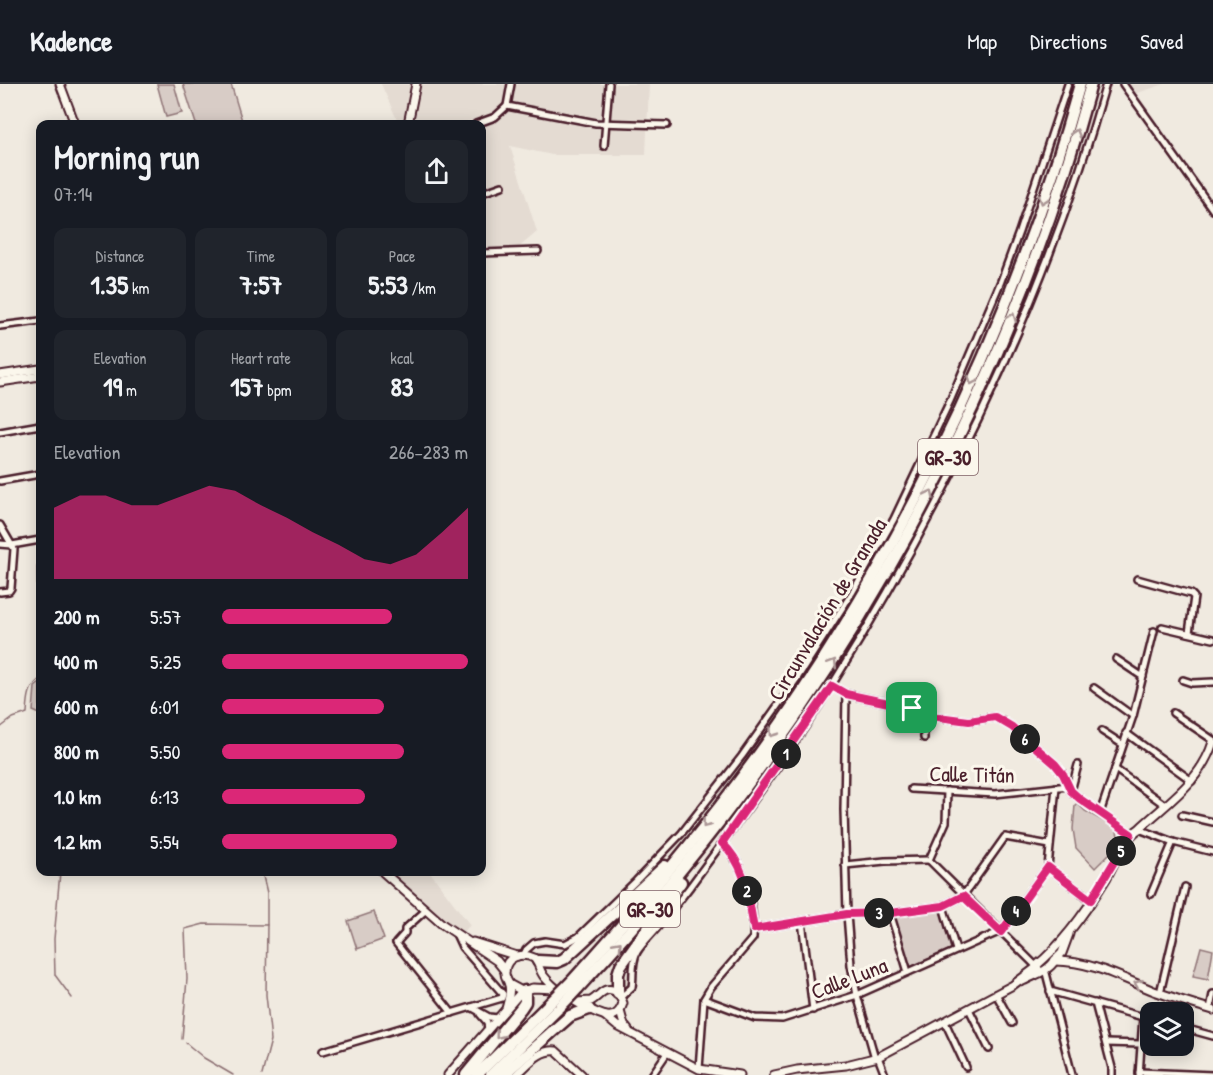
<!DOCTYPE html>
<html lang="en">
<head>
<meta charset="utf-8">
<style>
	body { margin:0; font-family:"Patrick Hand",sans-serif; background:#20242c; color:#f1f3f6; height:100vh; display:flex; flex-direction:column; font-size:22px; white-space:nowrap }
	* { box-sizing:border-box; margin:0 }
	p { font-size:20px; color:#9ea1a6 }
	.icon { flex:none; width:33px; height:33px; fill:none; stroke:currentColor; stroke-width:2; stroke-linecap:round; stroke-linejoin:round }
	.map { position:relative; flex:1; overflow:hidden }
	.details { position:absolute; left:36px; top:36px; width:450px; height:756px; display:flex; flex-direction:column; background:#171b24; border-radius:12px; box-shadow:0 3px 15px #0003 }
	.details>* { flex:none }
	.buttons { position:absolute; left:1140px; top:918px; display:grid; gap:12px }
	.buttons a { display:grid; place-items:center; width:54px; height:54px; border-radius:12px; background:#171b24; box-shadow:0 3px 15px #0003; font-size:30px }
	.pin { position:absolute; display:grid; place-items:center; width:51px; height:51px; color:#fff; margin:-26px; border-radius:12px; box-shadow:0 3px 9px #0006 }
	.km { position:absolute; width:30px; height:30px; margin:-15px; border-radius:50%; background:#222; color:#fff; font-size:16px; line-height:30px; text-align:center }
	.round { display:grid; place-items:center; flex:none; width:63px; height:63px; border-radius:12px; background:#20242c }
	.headline { display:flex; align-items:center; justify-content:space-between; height:102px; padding:0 18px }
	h1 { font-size:33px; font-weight:800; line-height:45px }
	.metrics { display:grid; grid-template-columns:repeat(3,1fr); gap:9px; height:102px; padding:6px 18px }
	.metrics div { display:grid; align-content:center; border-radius:12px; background:#20242c; text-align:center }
	.metrics b { font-size:26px; font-weight:800 }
	.metrics small { font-size:16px; font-weight:400 }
	.metrics p { font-size:16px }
	.chart { height:168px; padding:12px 18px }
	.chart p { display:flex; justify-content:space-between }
	.chart svg { width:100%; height:108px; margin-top:6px; fill:#db2777; opacity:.7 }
	ul { padding:0 18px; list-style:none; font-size:20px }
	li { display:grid; grid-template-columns:96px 72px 1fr; align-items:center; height:45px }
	li i { height:15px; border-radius:8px; background:#db2777 }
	header { display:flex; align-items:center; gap:36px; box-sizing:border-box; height:84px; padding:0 30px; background:#171b24; border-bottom:2px solid #363941 }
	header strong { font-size:28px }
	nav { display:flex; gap:33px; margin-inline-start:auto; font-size:21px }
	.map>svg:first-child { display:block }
	.built { fill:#e4dbd2 }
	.green { fill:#d8ccc6; stroke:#917678; stroke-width:1.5 }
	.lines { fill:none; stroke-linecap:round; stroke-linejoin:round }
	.stream { stroke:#8c6f72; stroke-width:1.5 }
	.minor-casing { stroke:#4a1f2b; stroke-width:10 }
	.tertiary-casing { stroke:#4a1f2b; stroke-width:11 }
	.motorway-casing { stroke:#4a1f2b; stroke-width:15 }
	.minor { stroke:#fbf7ec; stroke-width:5 }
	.tertiary { stroke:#fbf7ec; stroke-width:7 }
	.motorway { stroke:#fbf7ec; stroke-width:10 }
	.motorway-bridge-casing { stroke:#4a1f2b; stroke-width:15; stroke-linecap:butt }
	.motorway-bridge { stroke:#fbf7ec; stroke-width:10 }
	.oneway { stroke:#ab9695 }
	.route-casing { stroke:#fff; stroke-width:12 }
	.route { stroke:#db2777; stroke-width:8 }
	.labels { text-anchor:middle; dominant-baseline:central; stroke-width:6; stroke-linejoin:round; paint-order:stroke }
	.shield { fill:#fbf7ec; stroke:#7f6065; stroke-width:1.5 }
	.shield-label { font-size:21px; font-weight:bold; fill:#4a1f2b }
	.street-label { font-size:22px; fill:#4a1f2b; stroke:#fbf7ec }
</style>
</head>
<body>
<header>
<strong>Kadence</strong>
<nav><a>Map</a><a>Directions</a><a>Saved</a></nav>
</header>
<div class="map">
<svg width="1213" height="991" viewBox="0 0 1213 991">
	<rect width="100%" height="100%" fill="#f0eae0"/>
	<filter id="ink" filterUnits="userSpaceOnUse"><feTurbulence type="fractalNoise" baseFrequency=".0167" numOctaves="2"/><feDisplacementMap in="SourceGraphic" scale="12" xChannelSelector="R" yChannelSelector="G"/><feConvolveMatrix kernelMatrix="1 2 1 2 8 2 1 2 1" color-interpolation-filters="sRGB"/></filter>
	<g filter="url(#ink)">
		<!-- built -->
		<g class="built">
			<path d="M381,0H649L646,71H552L510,62L537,148L517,165L482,171V40H399Z"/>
			<path d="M1126,0H1165L1134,10Z"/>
			<path d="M388,788H430L470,841L462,850L430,826Z"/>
		</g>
		<!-- green -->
		<g class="green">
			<path d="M157,0H174L182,29L166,33Z"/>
			<path d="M183,0H231L243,40H196Z"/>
			<path d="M40,479V540L38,537L37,483Z"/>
			<path d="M40,599V630L33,627L35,603Z"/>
			<path d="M1077,719L1085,727L1116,744L1120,759L1095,784L1076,764L1073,745L1075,721Z"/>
			<path d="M940,825L951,865L910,883L895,833Z"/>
			<path d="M374,828L384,855L357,865L348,837Z"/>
			<path d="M1201,863L1213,866L1208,895L1193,892Z"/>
		</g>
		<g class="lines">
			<!-- stream -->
			<g class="stream">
				<path d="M0,644L13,634L27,629C28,615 28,603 40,595"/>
				<path d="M60,788L54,855L55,891L72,914"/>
				<path d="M182,955L187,895L185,845L204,840L267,841V809L262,788"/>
				<path d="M186,959L204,974L233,991"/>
				<path d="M262,991L271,956L266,911L267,841"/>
			</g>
			<defs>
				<g id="minor">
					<path d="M1123,0L1213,126"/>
					<path d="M507,22L511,0"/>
					<path d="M476,40L495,33L507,22L596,39L667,41"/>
					<path d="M604,62L609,0"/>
					<path d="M482,109L502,102"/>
					<path d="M482,169L538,167"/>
					<path d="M0,242L40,237"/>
					<path d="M0,348L40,341"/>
					<path d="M0,397L40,390"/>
					<path d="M0,441L14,465L11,504L9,507L0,508"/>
					<path d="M0,460L12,461L40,456"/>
					<path d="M1137,495L1191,510L1194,513L1189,549"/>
					<path d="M1162,543L1213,555"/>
					<path d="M1116,575L1143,593"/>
					<path d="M1183,596L1192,599L1213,598"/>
					<path d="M832,602L846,610L912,624L923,631L969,637L995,633L1012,643L1055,680L1063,690L1071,707L1080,715L1131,750"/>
					<path d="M1094,604L1133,632"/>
					<path d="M846,610L844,726L847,830L851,881L857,911L875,974"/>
					<path d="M1173,629L1213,656"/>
					<path d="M923,631L924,654"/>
					<path d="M1102,647L1122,660"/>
					<path d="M1126,649L1192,697"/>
					<path d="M1115,685L1165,721"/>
					<path d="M911,705L995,710L1068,702"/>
					<path d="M1071,707L1078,681"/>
					<path d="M1100,729L1133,632L1154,547"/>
					<path d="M1182,731L1213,738"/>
					<path d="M1139,745L1173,758L1213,768"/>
					<path d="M929,776L1036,882"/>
					<path d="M929,776L946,738L947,707"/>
					<path d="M845,781L885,777L929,776"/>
					<path d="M1048,783L1091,816"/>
					<path d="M1151,810L1173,758"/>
					<path d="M943,822L956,866"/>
					<path d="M426,826L405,845V849L396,859L452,929"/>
					<path d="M890,829L908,888"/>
					<path d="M802,837L813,926"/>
					<path d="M754,845L847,830L890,829L943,822L963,812L1005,753L1050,761"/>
					<path d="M524,870L526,866L534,859L545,857L565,860L578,853L636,797L681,750L742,672L798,593L852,509L894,435L950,317L1001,197L1019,148L1068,0"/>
					<path d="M1045,885L1072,991"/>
					<path d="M1050,907L1150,935"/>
					<path d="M1160,909L1185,803"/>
					<path d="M996,910L1012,939"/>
					<path d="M621,913L632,903C634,891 631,880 637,868C642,860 650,852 657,844C668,831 679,817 689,804C738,737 789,671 832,601C949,413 1046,214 1106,0"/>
					<path d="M704,915L755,934L782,935L857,911L1001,847L1048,783L1056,703"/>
					<path d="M1095,919L1112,984V991"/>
					<path d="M471,923L489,933L498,934"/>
					<path d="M969,925L989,965"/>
					<path d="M1210,925L1213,910"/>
					<path d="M480,930L487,938L488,946"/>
					<path d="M945,938L966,983"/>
					<path d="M1184,944L1213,952"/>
					<path d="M1106,959L1140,960"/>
					<path d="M323,967L502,914L503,910L462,863L456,850"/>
					<path d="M878,973L885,991"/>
					<path d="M699,985L704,915L711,903L753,854C755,823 745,780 722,759"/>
					<path d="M1139,988L1213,991"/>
					<path d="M652,991L667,969"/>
					<path d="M1139,991L1143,933"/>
				</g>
				<g id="tertiary">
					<path d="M60,0L75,40"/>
					<path d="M408,40L416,0"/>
					<path d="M0,291L40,285"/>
					<path d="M0,298L40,292"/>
					<path d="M383,788L442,840L497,877L505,887"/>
					<path d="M473,858L517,872"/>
					<path d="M1055,876L1062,869L1069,850"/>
					<path d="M1055,877C1091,877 1122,894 1154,907C1173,914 1193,920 1213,926"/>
					<path d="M1040,888L1036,882C1064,859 1087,826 1106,795C1115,779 1123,755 1139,745C1168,718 1201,697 1213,658"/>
					<path d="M1023,897C1034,891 1049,887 1055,876"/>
					<path d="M509,900L522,907L533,904L556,905"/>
					<path d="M506,925C508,917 511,909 509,901C508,896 504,893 505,887C506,872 522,868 534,874C539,879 539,885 543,891C545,894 549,898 552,901C561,910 600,934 611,932C618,931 621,926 623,919L618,909C605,900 601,911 591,917L577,918"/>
					<path d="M620,927L624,941L628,946"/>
					<path d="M605,932L617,942L699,985L740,991"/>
					<path d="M448,991L522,907"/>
					<path d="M516,991C528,981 539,965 556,967L582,991"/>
					<path d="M774,991L797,986L846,981L878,973L1013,901L1037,883"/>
				</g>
				<g id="motorway">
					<path d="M538,877L557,878L564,875L665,782"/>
					<path d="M571,898C623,841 673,783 720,722C883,512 1009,256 1080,0"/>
					<path d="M578,904C817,648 999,339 1091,0"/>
					<path d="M618,909V890L621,881L681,798"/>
					<path d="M466,991L521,924L525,918V907"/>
					<path d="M477,991L551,918"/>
					<path d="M491,991L560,923"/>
					<path d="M503,991L570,932L589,925"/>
				</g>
			</defs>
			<!-- minor casing -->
			<use href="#minor" class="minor-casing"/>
			<!-- tertiary casing -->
			<use href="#tertiary" class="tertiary-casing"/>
			<!-- motorway casing -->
			<use href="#motorway" class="motorway-casing"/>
			<!-- minor -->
			<use href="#minor" class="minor"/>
			<!-- tertiary -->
			<use href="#tertiary" class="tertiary"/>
			<!-- motorway -->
			<use href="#motorway" class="motorway"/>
			<defs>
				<g id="motorway-bridge">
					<path d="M551,918L571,898"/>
					<path d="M560,923L578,904"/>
				</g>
			</defs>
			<!-- motorway-bridge casing -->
			<use href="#motorway-bridge" class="motorway-bridge-casing"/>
			<!-- motorway-bridge -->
			<use href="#motorway-bridge" class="motorway-bridge"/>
		</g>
		<!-- one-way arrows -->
		<defs><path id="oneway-chevron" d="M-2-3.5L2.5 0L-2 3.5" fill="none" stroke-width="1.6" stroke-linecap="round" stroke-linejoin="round" transform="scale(1.5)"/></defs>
		<g class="oneway">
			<use href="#oneway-chevron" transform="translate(1076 49) rotate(-73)"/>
			<use href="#oneway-chevron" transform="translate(1043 116) rotate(109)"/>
			<use href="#oneway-chevron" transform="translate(1012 233) rotate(-68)"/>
			<use href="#oneway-chevron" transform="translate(972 297) rotate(115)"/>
			<use href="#oneway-chevron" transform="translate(930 410) rotate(-64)"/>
			<use href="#oneway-chevron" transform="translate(833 579) rotate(-58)"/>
			<use href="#oneway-chevron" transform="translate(773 649) rotate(125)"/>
			<use href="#oneway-chevron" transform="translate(706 740) rotate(128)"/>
			<use href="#oneway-chevron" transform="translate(618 861) rotate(-48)"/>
			<use href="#oneway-chevron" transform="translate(1138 900) rotate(-158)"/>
			<use href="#oneway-chevron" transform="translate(499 951) rotate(129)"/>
		</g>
	</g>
	<g class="lines" filter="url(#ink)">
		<defs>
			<path id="route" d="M832,602L846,610L912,624L923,631L969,637L995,633L1012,643L1055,680L1063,690L1071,707L1080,715L1131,750L1091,816L1048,783L1001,848L963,812L943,822L890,829L847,830L754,845C748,813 747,782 722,759Z"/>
		</defs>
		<!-- route casing -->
		<use href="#route" class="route-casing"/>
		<!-- route -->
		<use href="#route" class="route"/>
	</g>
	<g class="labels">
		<!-- shield labels -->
		<g class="shield">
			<rect x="918" y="355" width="60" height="36" rx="4.5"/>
			<rect x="620" y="807" width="60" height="36" rx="4.5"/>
		</g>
		<g class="shield-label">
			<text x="948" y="373">GR-30</text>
			<text x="650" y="825">GR-30</text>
		</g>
		<!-- street labels -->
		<g class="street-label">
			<text transform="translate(827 525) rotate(-59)">Circunvalación de Granada</text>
			<text transform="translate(972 690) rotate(1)">Calle Titán</text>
			<text transform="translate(849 894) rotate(-21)">Calle Luna</text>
		</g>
	</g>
</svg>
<div class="buttons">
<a><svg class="icon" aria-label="layers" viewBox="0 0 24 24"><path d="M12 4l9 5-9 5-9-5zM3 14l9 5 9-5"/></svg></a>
</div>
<div class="pin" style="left:912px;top:624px;background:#1e9e55"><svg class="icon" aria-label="arrive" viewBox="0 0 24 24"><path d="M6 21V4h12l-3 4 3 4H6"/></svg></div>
<b class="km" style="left:786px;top:670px">1</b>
<b class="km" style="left:747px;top:807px">2</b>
<b class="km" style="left:879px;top:829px">3</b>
<b class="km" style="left:1016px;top:827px">4</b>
<b class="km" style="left:1121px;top:767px">5</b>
<b class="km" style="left:1025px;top:655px">6</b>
<section class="details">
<div class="headline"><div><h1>Morning run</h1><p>07:14</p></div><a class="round"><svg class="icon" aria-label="share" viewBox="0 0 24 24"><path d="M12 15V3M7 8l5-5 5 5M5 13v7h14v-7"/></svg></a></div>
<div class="metrics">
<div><p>Distance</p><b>1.35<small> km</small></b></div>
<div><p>Time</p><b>7:57</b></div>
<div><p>Pace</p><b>5:53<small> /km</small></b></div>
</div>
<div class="metrics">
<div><p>Elevation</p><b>19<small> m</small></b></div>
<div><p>Heart rate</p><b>157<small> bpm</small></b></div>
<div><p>kcal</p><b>83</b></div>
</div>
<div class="chart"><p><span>Elevation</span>266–283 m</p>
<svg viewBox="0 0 160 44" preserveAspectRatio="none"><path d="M0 44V15L10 10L20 10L30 14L40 14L50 10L60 6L70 8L80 14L90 19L100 25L110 30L120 36L130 38L140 34L150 25L160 15V44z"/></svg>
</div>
<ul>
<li><b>200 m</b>5:57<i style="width:69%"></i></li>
<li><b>400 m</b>5:25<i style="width:100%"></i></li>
<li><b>600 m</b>6:01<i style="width:66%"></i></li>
<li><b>800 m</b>5:50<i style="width:74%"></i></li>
<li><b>1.0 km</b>6:13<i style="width:58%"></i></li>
<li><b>1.2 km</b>5:54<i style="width:71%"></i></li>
</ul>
</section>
</div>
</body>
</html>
